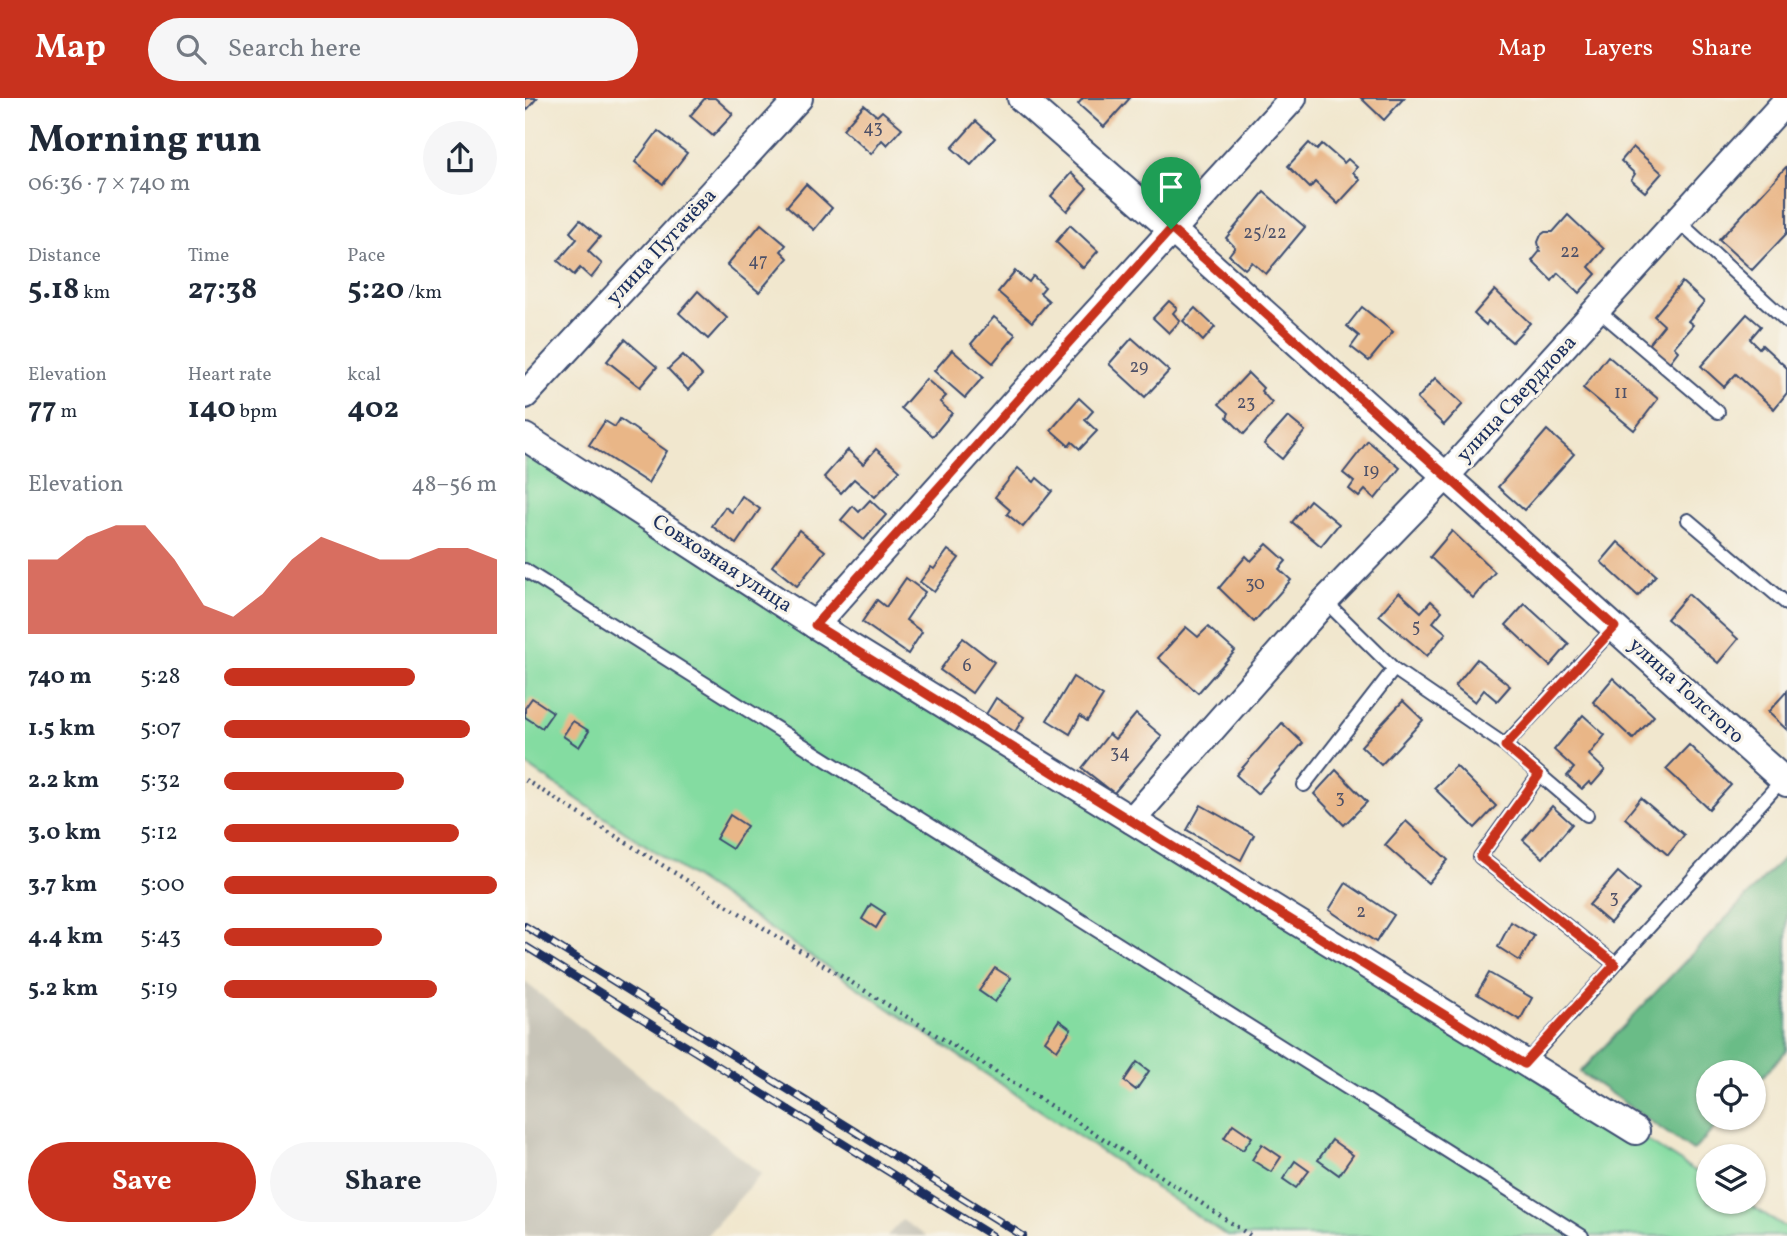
<!DOCTYPE html>
<html lang="en">
<head>
<meta charset="utf-8">
<style>
	body { margin:0; font-family:Vollkorn,serif; background:#f6f6f7; color:#1f2937; height:100vh; display:flex; flex-direction:column; font-size:26px; white-space:nowrap }
	* { box-sizing:border-box; margin:0 }
	p { font-size:23px; color:#747a83 }
	.icon { flex:none; width:38px; height:38px; fill:none; stroke:currentColor; stroke-width:2; stroke-linecap:round; stroke-linejoin:round }
	.map { position:relative; flex:1; overflow:hidden }
	.side { display:flex; flex-direction:column; background:#fff; width:525px }
	.side>* { flex:none }
	.buttons { position:absolute; left:1171px; top:962px; display:grid; gap:14px }
	.buttons a { display:grid; place-items:center; width:70px; height:70px; border-radius:50%; background:#fff; box-shadow:0 2px 5px #0004; font-size:35px }
	.pin { position:absolute; display:grid; place-items:center; width:60px; height:60px; color:#fff; margin:-72px -30px; border-radius:50% 50% 50% 0; rotate:-45deg; box-shadow:0 0 7px #0007 }
	.pin .icon { rotate:45deg }
	.round { display:grid; place-items:center; flex:none; width:74px; height:74px; border-radius:37px; background:#f6f6f7 }
	.overview { display:flex; align-items:center; justify-content:space-between; height:119px; padding:0 28px }
	h1 { font-size:38px; font-weight:700; line-height:52px }
	.metrics { display:grid; grid-template-columns:repeat(3,1fr); gap:10px; height:119px; padding:7px 28px }
	.metrics div { display:grid; align-content:center }
	.metrics b { font-size:30px; font-weight:700 }
	.metrics small { font-size:19px; font-weight:400 }
	.metrics p { font-size:19px }
	.chart { height:196px; padding:14px 28px }
	.chart p { display:flex; justify-content:space-between }
	.chart svg { width:100%; height:126px; margin-top:7px; fill:#c8321e; opacity:.7 }
	.action { display:flex; gap:14px; margin-top:auto; padding:14px 28px }
	.action a { flex:1; height:80px; border-radius:42px; background:#c8321e; color:#fff; font-size:28px; font-weight:700; line-height:80px; text-align:center }
	.action a+a { background:#f6f6f7; color:#1f2937 }
	ul { padding:0 28px; list-style:none; font-size:23px }
	li { display:grid; grid-template-columns:112px 84px 1fr; align-items:center; height:52px }
	li i { height:18px; border-radius:9px; background:#c8321e }
	header { display:flex; align-items:center; gap:42px; box-sizing:border-box; height:98px; padding:0 35px; background:#c8321e; color:#fff }
	header strong { font-size:33px }
	nav { display:flex; gap:38px; margin-inline-start:auto; font-size:24px }
	.search { width:490px; height:63px; background:#f6f6f7; display:flex; align-items:center; gap:18px; box-sizing:border-box; padding:0 24px; border-radius:38px; color:#747a83; font-size:26px }
	main { display:flex; flex:1; min-height:0 }
	.map>svg:first-child { display:block }
	.industrial { fill:#c7c4b8 }
	.green { fill:#84dca1; stroke:#508680; stroke-width:2 }
	.forest { fill:#6bbc87; stroke:#437672; stroke-width:2 }
	.building { fill:#e9b687 }
	.lines { fill:none; stroke-linecap:round; stroke-linejoin:round }
	.service-casing { stroke:#3b4b6f; stroke-width:16 }
	.minor-casing { stroke:#3b4b6f; stroke-width:30 }
	.path { stroke:#3b4b6f; stroke-width:4.5; stroke-dasharray:2 5; stroke-linecap:butt }
	.service { stroke:#fff; stroke-width:12 }
	.minor { stroke:#fff; stroke-width:26 }
	.rail-casing { stroke:#1b2f5e; stroke-width:8 }
	.rail { stroke:#f7f3e8; stroke-width:5; stroke-dasharray:16; stroke-linecap:butt }
	.route-casing { stroke:#fff; stroke-width:14 }
	.route { stroke:#c8321e; stroke-width:9 }
	.labels { text-anchor:middle; dominant-baseline:central; stroke-width:6; stroke-linejoin:round; paint-order:stroke }
	.number-label { font-size:18px; fill:#4e5168 }
	.street-label { font-size:21px; fill:#1b2f5e; stroke:#f7f3e8 }
</style>
</head>
<body>
<header>
<strong>Map</strong>
<div class="search"><svg class="icon" aria-label="search" viewBox="0 0 24 24"><circle cx="10" cy="10" r="6"/><path d="M15 15l6 6"/></svg>Search here</div>
<nav><a>Map</a><a>Layers</a><a>Share</a></nav>
</header>
<main>
<section class="side">
<div class="overview"><div><h1>Morning run</h1><p>06:36 · 7 × 740 m</p></div><a class="round"><svg class="icon" aria-label="share" viewBox="0 0 24 24"><path d="M12 15V3M7 8l5-5 5 5M5 13v7h14v-7"/></svg></a></div>
<div class="metrics">
<div><p>Distance</p><b>5.18<small> km</small></b></div>
<div><p>Time</p><b>27:38</b></div>
<div><p>Pace</p><b>5:20<small> /km</small></b></div>
</div>
<div class="metrics">
<div><p>Elevation</p><b>77<small> m</small></b></div>
<div><p>Heart rate</p><b>140<small> bpm</small></b></div>
<div><p>kcal</p><b>402</b></div>
</div>
<div class="chart"><p><span>Elevation</span>48–56 m</p>
<svg viewBox="0 0 160 44" preserveAspectRatio="none"><path d="M0 44V18L10 18L20 10L30 6L40 6L50 18L60 34L70 38L80 30L90 18L100 10L110 14L120 18L130 18L140 14L150 14L160 18V44z"/></svg>
</div>
<ul>
<li><b>740 m</b>5:28<i style="width:70%"></i></li>
<li><b>1.5 km</b>5:07<i style="width:90%"></i></li>
<li><b>2.2 km</b>5:32<i style="width:66%"></i></li>
<li><b>3.0 km</b>5:12<i style="width:86%"></i></li>
<li><b>3.7 km</b>5:00<i style="width:100%"></i></li>
<li><b>4.4 km</b>5:43<i style="width:58%"></i></li>
<li><b>5.2 km</b>5:19<i style="width:78%"></i></li>
</ul>
<div class="action"><a>Save</a><a>Share</a></div>
</section>
<div class="map">
<svg width="1262" height="1138" viewBox="0 0 1262 1138">
	<rect width="100%" height="100%" fill="#f7f3e8"/>
	<filter id="ink" filterUnits="userSpaceOnUse"><feTurbulence type="fractalNoise" baseFrequency=".0143" numOctaves="2"/><feDisplacementMap in="SourceGraphic" scale="14" xChannelSelector="R" yChannelSelector="G"/><feConvolveMatrix kernelMatrix="1 2 1 2 8 2 1 2 1" color-interpolation-filters="sRGB"/></filter>
	<filter id="wash" filterUnits="userSpaceOnUse"><feTurbulence type="fractalNoise" baseFrequency=".00686" numOctaves="4" result="noise"/><feDisplacementMap in="SourceGraphic" scale="28" xChannelSelector="R" yChannelSelector="G"/><feGaussianBlur stdDeviation="1.57" result="paint"/><feColorMatrix in="noise" values="0 0 0 0 0 0 0 0 0 0 0 0 0 0 0 0 0 1.4 0 .05"/><feComposite in="paint" operator="in"/></filter>
	<g filter="url(#wash)">
		<rect width="100%" height="100%" fill="#f1e7ce"/>
		<!-- industrial -->
		<g class="industrial">
			<path d="M0,884L236,1076L181,1138H0Z"/>
			<path d="M377,1122L401,1138H362Z"/>
		</g>
		<!-- green -->
		<path class="green" d="M0,339L1183,1081V1104H1220L1262,1130V1138H702L0,666Z"/>
		<!-- forest -->
		<path class="forest" d="M1262,756V952L1229,988L1228,975H1183V1020H1199L1168,1053L1055,974Z"/>
		<g id="blocks">
			<!-- building -->
			<g class="building">
				<path d="M0,0H12L0,14Z"/>
				<path d="M180,0H190L208,16L188,38L165,18Z"/>
				<path d="M558,0H605L579,29L553,6Z"/>
				<path d="M836,0H879L859,22Z"/>
				<path d="M339,7L352,18L357,13L377,30L362,47L357,42L346,56L318,31Z"/>
				<path d="M451,23L470,40L446,67L427,50Z"/>
				<path d="M133,33L162,55L138,86L110,64Z"/>
				<path d="M784,45L792,52L797,46L819,65L823,61L832,69L828,74L835,82L813,106L790,84L785,90L763,68Z"/>
				<path d="M1108,49L1137,75L1120,94L1106,82L1110,76L1096,63Z"/>
				<path d="M1262,68V135L1227,172L1194,142Z"/>
				<path d="M546,75L562,90L542,113L526,98Z"/>
				<path d="M281,86L307,110L289,132L262,108Z"/>
				<path d="M739,94L780,129L741,176L727,164L720,171L704,157L710,149L701,140Z"/>
				<path d="M1043,117L1079,151L1064,169L1071,176L1054,195L1033,175L1027,183L1007,163L1015,153L1013,144L1016,137L1020,134H1028Z"/>
				<path d="M55,122L75,139L63,153L77,166L66,180L55,170L49,177L33,163L52,141L45,134Z"/>
				<path d="M236,126L261,147L256,153L263,160L234,194L202,167Z"/>
				<path d="M545,127L573,153L558,170L531,144Z"/>
				<path d="M490,173L504,184L508,178L520,189L515,195L524,203L507,224L473,194Z"/>
				<path d="M1157,184L1179,204L1163,223L1168,227L1149,249L1153,253L1144,265L1123,247L1139,227L1129,218Z"/>
				<path d="M970,192L1005,225L987,244L963,223L961,227L949,216Z"/>
				<path d="M173,193L202,220L183,241L154,215Z"/>
				<path d="M644,203L652,210L648,215L655,223L644,235L628,220Z"/>
				<path d="M837,209L868,234L844,263L826,249L834,238L822,228Z"/>
				<path d="M670,210L690,229L678,243L658,223Z"/>
				<path d="M1222,216L1236,228L1225,241L1234,250L1237,247L1262,270V295L1249,311L1211,276L1199,289L1176,268Z"/>
				<path d="M469,219L491,237L468,265L446,246Z"/>
				<path d="M607,240L644,273L620,299L584,266Z"/>
				<path d="M100,241L132,269L115,289L82,263Z"/>
				<path d="M427,252L458,279L440,300L409,273Z"/>
				<path d="M158,257L177,277L163,292L143,271Z"/>
				<path d="M1083,258L1133,301L1109,332L1058,290Z"/>
				<path d="M723,275L738,290L736,293L747,305L719,336L702,319L704,315L694,306Z"/>
				<path d="M910,280L938,306L919,327L892,301Z"/>
				<path d="M401,281L421,298L415,304L427,315L408,338L376,310Z"/>
				<path d="M554,300L568,313L560,322L572,333L555,351L547,344L544,348L526,332Z"/>
				<path d="M763,319L780,333L757,361L739,346Z"/>
				<path d="M95,321L142,353L123,385L64,347L80,323L90,329Z"/>
				<path d="M1022,332L1049,356L999,412L973,389Z"/>
				<path d="M843,343L875,370L850,401L840,392L834,399L824,391L829,384L818,375Z"/>
				<path d="M351,351L375,372L350,399L329,381L316,395L299,379L323,352L338,366Z"/>
				<path d="M493,370L509,384L512,380L527,393L498,429L482,416L485,412L470,399Z"/>
				<path d="M217,398L235,411L211,446L187,428L200,409L207,414Z"/>
				<path d="M345,402L361,417L339,442L316,422L328,408L334,414Z"/>
				<path d="M785,402L814,426L796,448L767,424Z"/>
				<path d="M274,432L300,453L272,488L247,468Z"/>
				<path d="M927,433L970,474L948,500L905,459Z"/>
				<path d="M1093,444L1131,477L1113,498L1076,464Z"/>
				<path d="M742,446L761,463L754,471L766,482L729,524L694,490L721,458L726,463Z"/>
				<path d="M423,452L434,460L409,494L395,484L406,469L409,471Z"/>
				<path d="M381,480L400,494L381,522L397,534L383,556L337,524L352,502L361,509Z"/>
				<path d="M874,494L896,514L906,503L917,513L908,524L921,535L902,558L854,517Z"/>
				<path d="M1163,496L1213,541L1193,565L1142,521Z"/>
				<path d="M1000,506L1044,546L1025,568L981,527Z"/>
				<path d="M661,529L673,539L683,529L710,553L673,595L633,560Z"/>
				<path d="M438,540L469,564L447,595L415,572Z"/>
				<path d="M952,561L985,588L972,603L959,592L950,604L930,588Z"/>
				<path d="M548,579L578,598L562,623L555,618L545,636L522,622Z"/>
				<path d="M1088,580L1129,618L1108,641L1068,604Z"/>
				<path d="M1262,593V632L1243,614Z"/>
				<path d="M7,600L28,614L17,630L0,619V610Z"/>
				<path d="M471,600L499,619L488,637L460,618Z"/>
				<path d="M878,603L898,622L856,667L836,648Z"/>
				<path d="M611,616L637,638L589,695L557,670L584,636L590,641Z"/>
				<path d="M1058,617L1080,637L1064,657L1080,672L1067,687L1064,684L1057,691L1042,678L1049,670L1029,652Z"/>
				<path d="M48,623L64,633L54,649L38,638Z"/>
				<path d="M757,625L778,645L732,696L711,677Z"/>
				<path d="M1164,647L1206,687L1184,711L1141,671Z"/>
				<path d="M931,668L971,708L950,730L909,690Z"/>
				<path d="M811,672L842,704L819,727L789,696Z"/>
				<path d="M1116,700L1159,737L1143,757L1100,720Z"/>
				<path d="M676,707L729,737L716,762L662,732Z"/>
				<path d="M1027,708L1047,726L1018,760L998,742Z"/>
				<path d="M205,717L222,728L207,751L191,741Z"/>
				<path d="M881,723L923,762L903,785L860,747Z"/>
				<path d="M1093,774L1114,792L1085,825L1064,807Z"/>
				<path d="M821,785L869,817L851,844L804,812Z"/>
				<path d="M346,806L360,815L351,830L337,821Z"/>
				<path d="M986,824L1009,838L995,863L973,849Z"/>
				<path d="M470,870L486,880L470,904L454,893Z"/>
				<path d="M964,875L1007,900L995,922L952,896Z"/>
				<path d="M534,922L546,931L532,952L520,943Z"/>
				<path d="M612,964L624,973L611,992L599,983Z"/>
				<path d="M708,1026L727,1039L718,1052L699,1040Z"/>
				<path d="M807,1042L828,1057L814,1077L793,1062Z"/>
				<path d="M737,1046L756,1059L746,1074L727,1062Z"/>
				<path d="M770,1063L784,1073L771,1090L758,1081Z"/>
			</g>
		</g>
	</g>
	<g filter="url(#ink)">
		<use href="#blocks" fill-opacity="0" stroke="#3b4b6f" stroke-width="2"/>
		<g class="lines">
			<defs>
				<g id="service">
					<path d="M1153,123L1262,223"/>
					<path d="M1073,212L1193,314"/>
					<path d="M1163,422L1262,506"/>
					<path d="M0,472L1057,1138"/>
					<path d="M800,503L869,571L980,647L1090,529"/>
					<path d="M980,647L1062,717"/>
					<path d="M1014,677L955,759L1090,866"/>
					<path d="M779,687L869,571"/>
					<path d="M1000,966L1258,681"/>
				</g>
				<g id="minor">
					<path d="M496,0L646,131L1262,685"/>
					<path d="M0,297L274,0"/>
					<path d="M0,339L290,527L1111,1033"/>
					<path d="M290,527L506,286L768,0"/>
					<path d="M607,722L800,503L921,378L1262,2"/>
				</g>
			</defs>
			<!-- service casing -->
			<use href="#service" class="service-casing"/>
			<!-- minor casing -->
			<use href="#minor" class="minor-casing"/>
			<!-- path -->
			<path class="path" d="M0,682L587,1046L726,1138"/>
			<!-- service -->
			<use href="#service" class="service"/>
			<!-- minor -->
			<use href="#minor" class="minor"/>
			<defs>
				<g id="rail">
					<path d="M0,828L498,1138"/>
					<path d="M0,848L467,1138"/>
				</g>
			</defs>
			<!-- rail casing -->
			<use href="#rail" class="rail-casing"/>
			<!-- rail -->
			<use href="#rail" class="rail"/>
		</g>
	</g>
	<g class="lines" filter="url(#ink)">
		<defs>
			<path id="route" d="M646,131L1090,529L980,648L1014,677L955,759L1090,866L999,966L290,527Z"/>
		</defs>
		<!-- route casing -->
		<use href="#route" class="route-casing"/>
		<!-- route -->
		<use href="#route" class="route"/>
	</g>
	<g class="labels">
		<!-- number labels -->
		<g class="number-label">
			<text x="348" y="30">43</text>
			<text x="740" y="135">25/22</text>
			<text x="1045" y="154">22</text>
			<text x="233" y="163">47</text>
			<text x="614" y="269">29</text>
			<text x="1096" y="295">11</text>
			<text x="721" y="305">23</text>
			<text x="846" y="373">19</text>
			<text x="730" y="486">30</text>
			<text x="891" y="529">5</text>
			<text x="442" y="568">6</text>
			<text x="595" y="655">34</text>
			<text x="815" y="700">3</text>
			<text x="1089" y="800">3</text>
			<text x="836" y="814">2</text>
		</g>
		<!-- street labels -->
		<g class="street-label">
			<text transform="translate(137 149) rotate(-47)">улица Пугачёва</text>
			<text transform="translate(992 301) rotate(-47)">улица Свердлова</text>
			<text transform="translate(197 466) rotate(33)">Совхозная улица</text>
			<text transform="translate(1161 593) rotate(42)">улица Толстого</text>
		</g>
	</g>
</svg>
<div class="buttons">
<a><svg class="icon" aria-label="locate" viewBox="0 0 24 24"><circle cx="12" cy="12" r="6"/><path d="M12 2v4M12 18v4M2 12h4M18 12h4"/></svg></a>
<a><svg class="icon" aria-label="layers" viewBox="0 0 24 24"><path d="M12 4l9 5-9 5-9-5zM3 14l9 5 9-5"/></svg></a>
</div>
<div class="pin" style="left:646px;top:131px;background:#1e9e55"><svg class="icon" aria-label="arrive" viewBox="0 0 24 24"><path d="M6 21V4h12l-3 4 3 4H6"/></svg></div>
</div>
</main>
</body>
</html>
